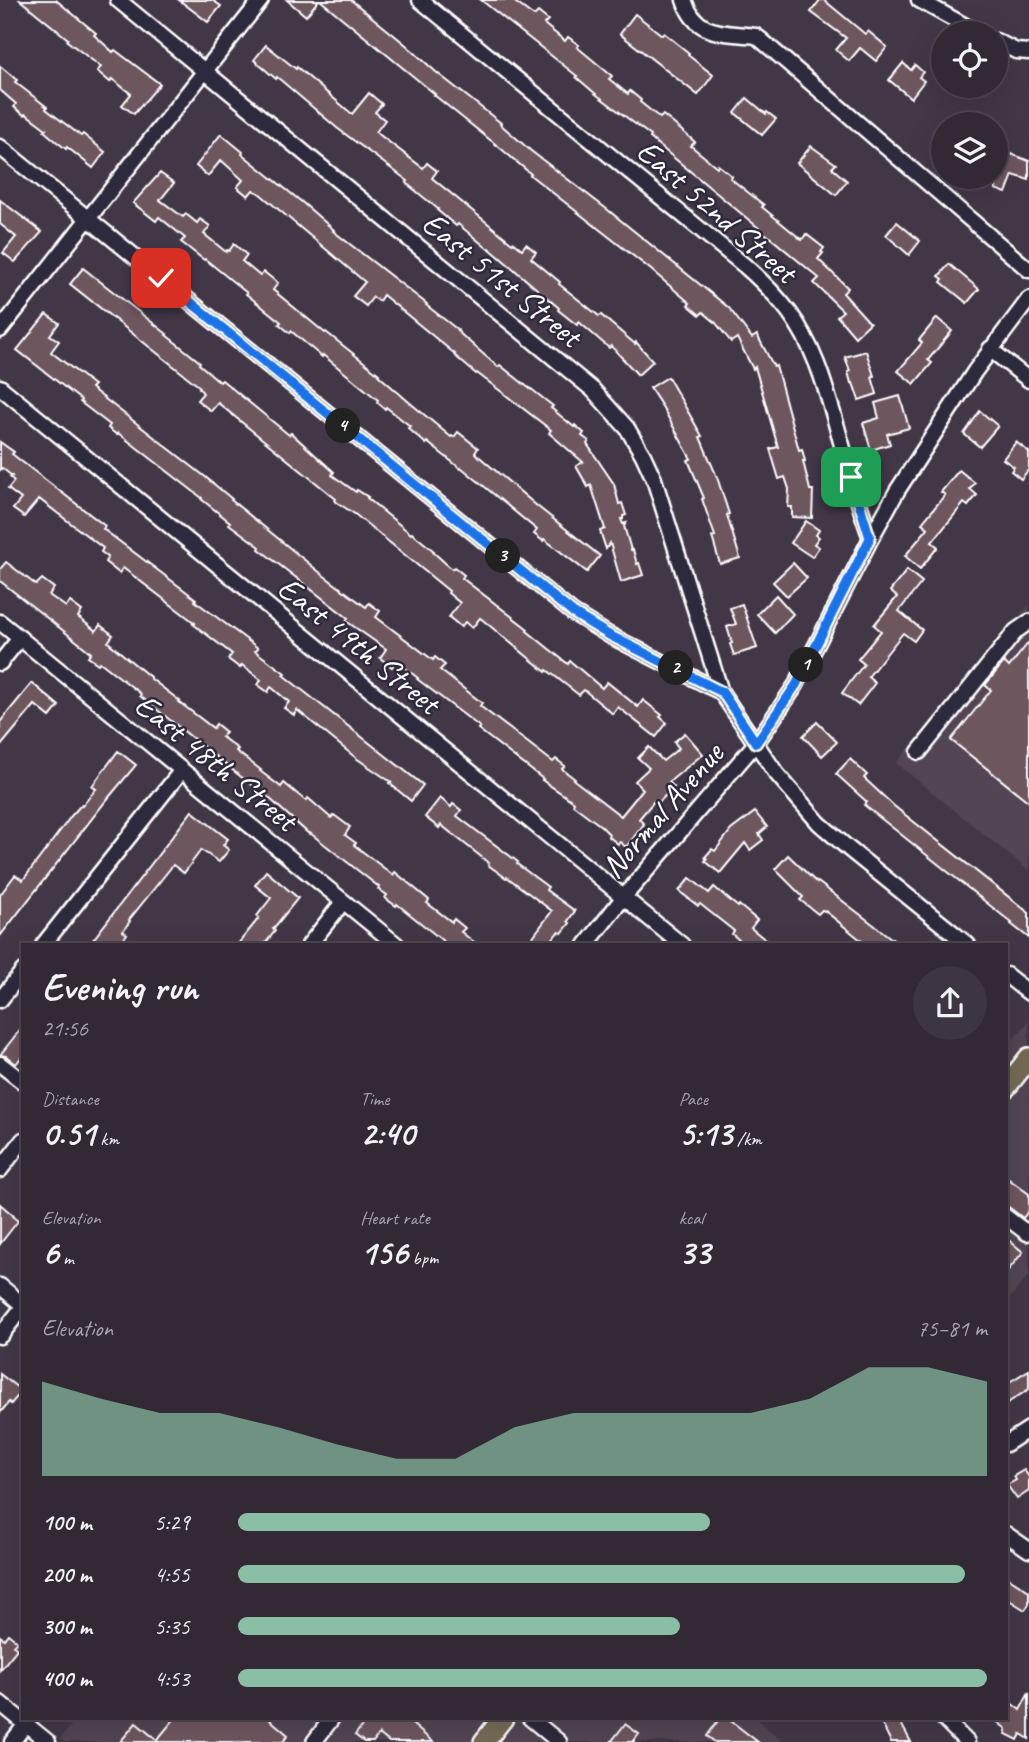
<!DOCTYPE html>
<html lang="en">
<head>
<meta charset="utf-8">
<style>
	body { margin:0; font-family:Caveat,sans-serif; background:#3d3541; color:#f1f3f6; height:100vh; display:flex; flex-direction:column; font-size:26px; white-space:nowrap }
	* { box-sizing:border-box; margin:0 }
	p { font-size:23px; color:#a8a6ad }
	.icon { flex:none; width:38px; height:38px; fill:none; stroke:currentColor; stroke-width:2; stroke-linecap:round; stroke-linejoin:round }
	.map { position:relative; flex:1; overflow:hidden }
	.drawer { position:absolute; left:21px; top:943px; width:987px; height:777px; display:flex; flex-direction:column; background:#322935; border-radius:0px; box-shadow:0 7px 28px #0002,0 0 0 2px #4d4550 }
	.drawer>* { flex:none }
	.buttons { position:absolute; left:931px; top:21px; display:grid; gap:14px }
	.buttons a { display:grid; place-items:center; width:77px; height:77px; border-radius:50%; background:#322935; box-shadow:0 7px 28px #0002,0 0 0 2px #4d4550; font-size:35px }
	.pin { position:absolute; display:grid; place-items:center; width:60px; height:60px; color:#fff; margin:-30px; border-radius:14px; box-shadow:0 4px 10px #0006 }
	.km { position:absolute; width:35px; height:35px; margin:-18px; border-radius:50%; background:#222; color:#fff; font-size:19px; line-height:35px; text-align:center }
	.round { display:grid; place-items:center; flex:none; width:74px; height:74px; border-radius:37px; background:#3d3541 }
	.headline { display:flex; align-items:center; justify-content:space-between; height:119px; padding:0 21px }
	h1 { font-size:38px; font-weight:800; line-height:52px }
	.metrics { display:grid; grid-template-columns:repeat(3,1fr); gap:10px; height:119px; padding:7px 21px }
	.metrics div { display:grid; align-content:center }
	.metrics b { font-size:35px; font-weight:800 }
	.metrics small { font-size:19px; font-weight:400 }
	.metrics p { font-size:19px }
	.chart { height:196px; padding:14px 21px }
	.chart p { display:flex; justify-content:space-between }
	.chart svg { width:100%; height:126px; margin-top:7px; fill:#8abfa5; opacity:.7 }
	ul { padding:0 21px; list-style:none; font-size:23px }
	li { display:grid; grid-template-columns:112px 84px 1fr; align-items:center; height:52px }
	li i { height:18px; border-radius:9px; background:#8abfa5 }
	.map>svg:first-child { display:block }
	.built { fill:#534452 }
	.building { fill:#6e565f; stroke:#fff; stroke-width:2 }
	.lines { fill:none; stroke-linecap:round; stroke-linejoin:round }
	.minor-casing { stroke:#fff; stroke-width:19 }
	.major-casing { stroke:#fff; stroke-width:24 }
	.minor { stroke:#2f2a3d; stroke-width:14 }
	.major { stroke:#756b55; stroke-width:19 }
	.route-casing { stroke:#fff; stroke-width:14 }
	.route { stroke:#1a73e8; stroke-width:9 }
	.labels { text-anchor:middle; dominant-baseline:central; stroke-width:5; stroke-linejoin:round; paint-order:stroke }
	.street-label { font-size:33px; fill:#fff; stroke:#2f2a3d }
</style>
</head>
<body>
<div class="map">
<svg width="1029" height="1742" viewBox="0 0 1029 1742">
	<rect width="100%" height="100%" fill="#423747"/>
	<filter id="ink" filterUnits="userSpaceOnUse"><feTurbulence type="fractalNoise" baseFrequency=".0143" numOctaves="2"/><feDisplacementMap in="SourceGraphic" scale="14" xChannelSelector="R" yChannelSelector="G"/><feConvolveMatrix kernelMatrix="1 2 1 2 8 2 1 2 1" color-interpolation-filters="sRGB"/></filter>
	<g filter="url(#ink)">
		<!-- built -->
		<g class="built">
			<path d="M1029,605V871L896,763Z"/>
			<path d="M1029,1021V1275L1006,1303V1048Z"/>
			<path d="M77,1718H755L783,1742H64L60,1739Z"/>
		</g>
		<!-- building -->
		<g class="building">
			<path d="M20,0H56L96,33L94,35L113,52L115,50L160,84L134,114L122,105L131,94L112,79L110,82L97,71L101,67L67,41L68,39Z"/>
			<path d="M179,0H212L221,6L208,22Z"/>
			<path d="M287,0H319L306,16Z"/>
			<path d="M320,0H351L405,44L436,72L501,123L500,124L531,151L608,210L729,308L752,338L757,335L774,367L776,366L799,450L802,449L805,461H803L810,490H813L812,518L792,517V507H788L789,489L785,477L779,479L770,449L778,447L755,367L753,369L737,338L731,342L715,322L703,312L700,315L688,305L690,303L650,269L530,175L531,174L499,147L434,95L435,94L403,68Z"/>
			<path d="M481,0H512L534,16L538,12L548,20L544,24L565,41L568,37L579,45L577,47L612,76L609,79L628,94L630,91L641,100L640,102L660,118L663,115L674,124L695,142L691,146L717,167L718,165L732,176L730,178L764,205L762,207L802,240L806,234L824,248L821,252L823,253L818,259L848,288L843,293L870,323L855,337L837,316L843,311L814,283L819,278L650,138L651,136L597,95L576,77L577,76Z"/>
			<path d="M820,0H824L865,34L868,31L887,47L876,61L860,48L849,61L836,50L846,38L811,12Z"/>
			<path d="M635,14L662,35L664,33L689,53L688,55L713,75L698,95L620,34Z"/>
			<path d="M266,45L296,69L297,67L352,114L369,93L382,104L375,112L385,120L376,132L423,168L427,163L437,171L432,178L512,243L513,242L522,249L526,244L536,252L531,258L560,282L559,284L599,316L601,315L635,344L636,342L653,361L638,375L611,346L609,348L579,322L577,325L558,310L559,308L489,248L488,249L458,224L456,226L437,210L438,209L406,183L408,181L337,128L277,77L276,79L254,60Z"/>
			<path d="M903,63L911,70L915,65L923,72L919,77L924,81L911,98L889,80Z"/>
			<path d="M0,66L17,80L15,82L47,107L46,109L81,136L83,134L105,152L93,168L67,147L66,149L57,142L44,131L46,129L26,114L24,115L14,107L16,104L0,90Z"/>
			<path d="M747,98L766,114L767,112L776,119L762,135L735,113Z"/>
			<path d="M221,134L243,152L242,154L303,203L334,230L333,231L427,304L426,305L458,330L457,331L498,367L500,365L530,389V388L553,406L551,408L574,427L575,425L584,433L582,436L589,441L587,444L614,484L619,504L622,503L626,515L623,516V519H621L623,524L626,523L624,526L631,550H633L637,564L639,563L643,575L621,582L610,543L606,549L600,531L605,529L591,485L588,487L576,466L583,462L549,433L551,430L477,373L476,374L454,355L455,354L383,295L379,301L373,297L366,306L353,296L365,282L259,193L253,190L248,196L237,187L243,180L221,160L208,176L196,166Z"/>
			<path d="M811,146L836,164L832,168L847,181L836,195L797,163Z"/>
			<path d="M1009,153L1029,161V180L1013,175L1006,193L995,189Z"/>
			<path d="M160,173L174,183L160,200L183,217L186,214L197,223L200,219L210,226L204,234L226,252L227,250L229,251L234,244L247,255L242,261L260,276L264,272L278,283L273,290L325,333L326,332L379,374L378,375L409,402L451,437L452,436L454,437L458,432L478,448L475,453L537,506L600,556L587,572L544,539L543,541L534,534L537,530L462,468L461,469L427,442L426,444L408,428L410,426L386,407L385,409L377,402L378,400L323,355L322,357L291,331L290,333L279,324L281,322L246,294L247,293L205,259L204,260L181,242L185,238L159,217L156,221L133,203Z"/>
			<path d="M0,200L42,232L15,262L3,253L16,237L0,224Z"/>
			<path d="M897,222L920,241L909,255L886,235Z"/>
			<path d="M949,264L979,289L967,303L941,282L943,279L939,276Z"/>
			<path d="M83,268L167,334L166,335L200,362L199,364L220,382L222,380L289,435L291,433L334,472L332,475L356,492L357,490L368,497L367,498L411,534L412,533L434,551L433,552L452,569L454,567L464,575L462,578L528,629L527,631L568,664L570,661L602,688L607,682L638,707L643,700L662,715L660,717L667,723L656,737L618,707L613,714L584,690L579,695L547,670L546,672L484,621L480,618L472,628L465,622L461,627L449,617L460,603L448,593L449,591L356,515L335,501L336,499L218,403L211,411L197,400L203,393L199,388L200,387L70,284Z"/>
			<path d="M46,314L59,323L50,335L59,341L51,352L94,385L91,388L203,475L232,499L231,500L323,575L366,607L369,603L380,611L376,617L433,660L435,657L445,665L440,670L482,703L480,706L553,762L556,759L565,766L562,769L575,779L574,780L621,816L643,789L635,781L649,768L638,758L649,747L663,761L679,748L674,742L685,733L703,754L669,782L674,787L657,804L654,801L639,819L644,824L626,847L620,842L618,844L608,836L609,834L601,826L573,805L574,802L542,780L543,779L478,729L480,727L417,679L418,678L396,661L392,667L380,658L386,649L346,621L348,618L259,549L260,547L229,524L230,522L201,499L202,498L118,433L117,435L108,428L110,425L80,402L81,400L17,350Z"/>
			<path d="M937,318L952,331L928,360L932,363L914,384L898,371L922,343L919,340Z"/>
			<path d="M866,351L874,376L872,377L877,394L859,400L853,383H851L848,372L850,371L845,357Z"/>
			<path d="M668,377L702,436L700,437L717,477L729,514L727,515L740,558L720,564L712,537L715,536L702,499L704,498L688,460L691,459L663,408L650,388Z"/>
			<path d="M900,396L909,428L887,434L890,444L871,450L863,423L879,418L875,403Z"/>
			<path d="M980,411L998,426L980,447L964,434Z"/>
			<path d="M0,442L14,452L12,454L105,526L103,529L196,599L195,601L258,648L255,651L285,673L283,675L423,785L411,801L389,783L391,782L356,758L297,710L294,715L284,708L289,702L271,687L268,692L258,685L261,680L242,665L240,668L228,659L232,654L193,624L195,623L123,568L119,573L105,562L108,557L101,552L103,548L39,499L24,517L13,509L21,499L8,489L14,481L10,477L12,476L2,468L0,470Z"/>
			<path d="M1016,442L1029,452V469L1021,479L1011,471L1014,467L1003,459Z"/>
			<path d="M959,470L975,483L970,489L977,495L968,506L964,503L932,542L938,547L920,569L905,556L928,528L922,523L945,495L941,492Z"/>
			<path d="M806,521L819,530L816,535L819,537L814,544L819,547L812,557L791,543Z"/>
			<path d="M6,562L36,585L42,579L54,588L49,595L66,607L70,602L82,611L78,617L96,631L100,625L113,635L108,642L150,677V678L180,701L179,702L213,728L216,724L226,732L222,737L238,749L236,751L261,770L260,771L281,787L284,783L306,801L308,798L331,818L334,815L350,827L345,835L356,843L354,845L393,875L395,872L429,900L427,903L452,922L454,919L465,928L461,932L478,945H448L397,904L396,906L385,898L387,895L378,889L379,887L310,833L309,834L268,797L240,776L140,696L141,694L100,662L98,664L88,657L91,653L84,647L0,581V569Z"/>
			<path d="M793,563L807,578L787,596L773,582Z"/>
			<path d="M907,570L922,582L899,611L922,630L914,641L903,633L868,677L875,683L858,705L842,693L864,664L858,659L881,631L874,625L897,597L890,591Z"/>
			<path d="M776,595L793,614L775,633L757,614Z"/>
			<path d="M742,604L757,648L734,655L730,644L732,643L727,627L736,624L730,608Z"/>
			<path d="M1029,642V802L951,740L991,690L985,685L1004,662L1009,667Z"/>
			<path d="M32,683L59,706L50,717L35,705L0,747V722Z"/>
			<path d="M817,722L837,742L822,756L803,736Z"/>
			<path d="M118,751L136,765L105,802L0,936V895L15,875L23,880L72,815L81,805L82,806L96,789L92,786Z"/>
			<path d="M850,759L867,775L864,778L894,806L1029,913V938L1011,924L1012,923L864,805L867,802L836,774Z"/>
			<path d="M440,798L451,807L453,804L461,810L457,816L518,862L517,864L548,887L546,890L575,911L568,921L570,923L562,933L558,932L548,945H529L534,939L532,938L552,911L507,877L506,878L488,865L489,863L441,825L439,828L425,817Z"/>
			<path d="M192,811L228,839L223,845L229,850L219,862L201,850L184,873L173,865L129,920L130,921L123,931L127,934L119,945H89Z"/>
			<path d="M755,812L767,827L759,834L763,840L750,850L745,843L720,873L705,861L707,859L705,857L712,849L715,851L731,830Z"/>
			<path d="M788,855L817,883L818,882L900,945H867L825,911L822,910L818,914L800,900L803,897L775,869Z"/>
			<path d="M266,871L298,898L273,929L275,931L264,945H237L259,918L257,916L271,898L255,885Z"/>
			<path d="M690,878L709,893L714,887L738,907L739,905L757,920L751,928L772,945H745L732,934L734,931L700,904L698,906L679,891Z"/>
			<path d="M23,1026V1055L16,1064L6,1056L0,1055Z"/>
			<path d="M1006,1177L1029,1194V1210L1023,1218L1006,1205Z"/>
			<path d="M0,1204L14,1216L13,1217L18,1221L0,1244Z"/>
			<path d="M1006,1238L1023,1252L1006,1273Z"/>
			<path d="M1029,1370V1389L1006,1404V1384Z"/>
			<path d="M0,1374L22,1391L11,1404L9,1402L0,1413Z"/>
			<path d="M1024,1470L1029,1477V1491L1017,1499L1007,1485L1016,1480L1014,1476Z"/>
			<path d="M1006,1576L1029,1591V1604L1025,1610L1006,1598Z"/>
			<path d="M8,1634L17,1641L13,1645L17,1649L0,1670V1636L4,1639Z"/>
			<path d="M1029,1693V1739L1021,1734L1018,1740L1006,1734V1729L993,1718H1006V1699L1020,1710Z"/>
			<path d="M175,1718H268L288,1735L283,1742H120L136,1723L157,1740Z"/>
			<path d="M368,1718H405L433,1742H389L379,1734L373,1742H364L355,1735Z"/>
			<path d="M720,1718H727L758,1742H715L707,1736Z"/>
			<path d="M879,1718H898L911,1742H891Z"/>
			<path d="M625,1724L639,1734L633,1742H611Z"/>
		</g>
		<g class="lines">
			<defs>
				<g id="minor">
					<path d="M118,0L593,390L627,428L643,455L654,479L721,692"/>
					<path d="M420,0L745,266C761,280 776,295 789,312C813,344 824,382 835,420C846,459 856,499 871,538"/>
					<path d="M684,0C696,37 724,32 756,36L760,39L1029,270"/>
					<path d="M919,0L978,33"/>
					<path d="M996,41L1016,51L1029,52"/>
					<path d="M0,147L573,613L609,635L721,692L776,773L819,823L849,849L968,945"/>
					<path d="M0,330L261,0"/>
					<path d="M990,349L1029,380"/>
					<path d="M0,387L682,945"/>
					<path d="M0,622L397,945"/>
					<path d="M0,663L20,638"/>
					<path d="M919,752L1016,631L1029,622"/>
					<path d="M43,945L182,770"/>
					<path d="M309,945L343,902"/>
					<path d="M586,945L623,898L756,743L796,685L871,538L897,491L975,371L1029,299"/>
					<path d="M1006,975L1029,993"/>
					<path d="M0,1000L23,971"/>
					<path d="M0,1064L23,1082"/>
					<path d="M0,1170L23,1140"/>
					<path d="M1006,1217L1027,1233L1029,1230"/>
					<path d="M0,1286L23,1305"/>
					<path d="M0,1336L23,1307"/>
					<path d="M1006,1444L1029,1429"/>
					<path d="M1006,1534L1029,1550"/>
					<path d="M0,1703L48,1742"/>
					<path d="M530,1718L559,1742"/>
					<path d="M943,1718L967,1742"/>
					<path d="M12,1742L26,1724"/>
					<path d="M314,1742L332,1718"/>
				</g>
				<g id="major">
					<path d="M1006,1087L1029,1058"/>
					<path d="M484,1742L503,1718"/>
				</g>
			</defs>
			<!-- minor casing -->
			<use href="#minor" class="minor-casing"/>
			<!-- major casing -->
			<use href="#major" class="major-casing"/>
			<!-- minor -->
			<use href="#minor" class="minor"/>
			<!-- major -->
			<use href="#major" class="major"/>
		</g>
	</g>
	<g class="lines" filter="url(#ink)">
		<defs>
			<path id="route" d="M161,278L573,613L609,635L722,692L756,743L796,685L870,538L851,477"/>
		</defs>
		<!-- route casing -->
		<use href="#route" class="route-casing"/>
		<!-- route -->
		<use href="#route" class="route"/>
	</g>
	<g class="labels">
		<!-- street labels -->
		<g class="street-label">
			<text transform="translate(717 211) rotate(41)">East 52nd Street</text>
			<text transform="translate(502 279) rotate(39)">East 51st Street</text>
			<text transform="translate(359 645) rotate(39)">East 49th Street</text>
			<text transform="translate(216 762) rotate(39)">East 48th Street</text>
			<text transform="translate(662 810) rotate(-49)">Normal Avenue</text>
		</g>
	</g>
</svg>
<div class="buttons">
<a><svg class="icon" aria-label="locate" viewBox="0 0 24 24"><circle cx="12" cy="12" r="6"/><path d="M12 2v4M12 18v4M2 12h4M18 12h4"/></svg></a>
<a><svg class="icon" aria-label="layers" viewBox="0 0 24 24"><path d="M12 4l9 5-9 5-9-5zM3 14l9 5 9-5"/></svg></a>
</div>
<div class="pin" style="left:851px;top:477px;background:#1e9e55"><svg class="icon" aria-label="arrive" viewBox="0 0 24 24"><path d="M6 21V4h12l-3 4 3 4H6"/></svg></div>
<div class="pin" style="left:161px;top:278px;background:#d93025"><svg class="icon" aria-label="check" viewBox="0 0 24 24"><path d="M5 12l5 5 9-10"/></svg></div>
<b class="km" style="left:806px;top:665px">1</b>
<b class="km" style="left:676px;top:668px">2</b>
<b class="km" style="left:503px;top:556px">3</b>
<b class="km" style="left:343px;top:426px">4</b>
<section class="drawer">
<div class="headline"><div><h1>Evening run</h1><p>21:56</p></div><a class="round"><svg class="icon" aria-label="share" viewBox="0 0 24 24"><path d="M12 15V3M7 8l5-5 5 5M5 13v7h14v-7"/></svg></a></div>
<div class="metrics">
<div><p>Distance</p><b>0.51<small> km</small></b></div>
<div><p>Time</p><b>2:40</b></div>
<div><p>Pace</p><b>5:13<small> /km</small></b></div>
</div>
<div class="metrics">
<div><p>Elevation</p><b>6<small> m</small></b></div>
<div><p>Heart rate</p><b>156<small> bpm</small></b></div>
<div><p>kcal</p><b>33</b></div>
</div>
<div class="chart"><p><span>Elevation</span>75–81 m</p>
<svg viewBox="0 0 160 44" preserveAspectRatio="none"><path d="M0 44V11L10 17L20 22L30 22L40 27L50 33L60 38L70 38L80 27L90 22L100 22L110 22L120 22L130 17L140 6L150 6L160 11V44z"/></svg>
</div>
<ul>
<li><b>100 m</b>5:29<i style="width:63%"></i></li>
<li><b>200 m</b>4:55<i style="width:97%"></i></li>
<li><b>300 m</b>5:35<i style="width:59%"></i></li>
<li><b>400 m</b>4:53<i style="width:100%"></i></li>
</ul>
</section>
</div>
</body>
</html>
